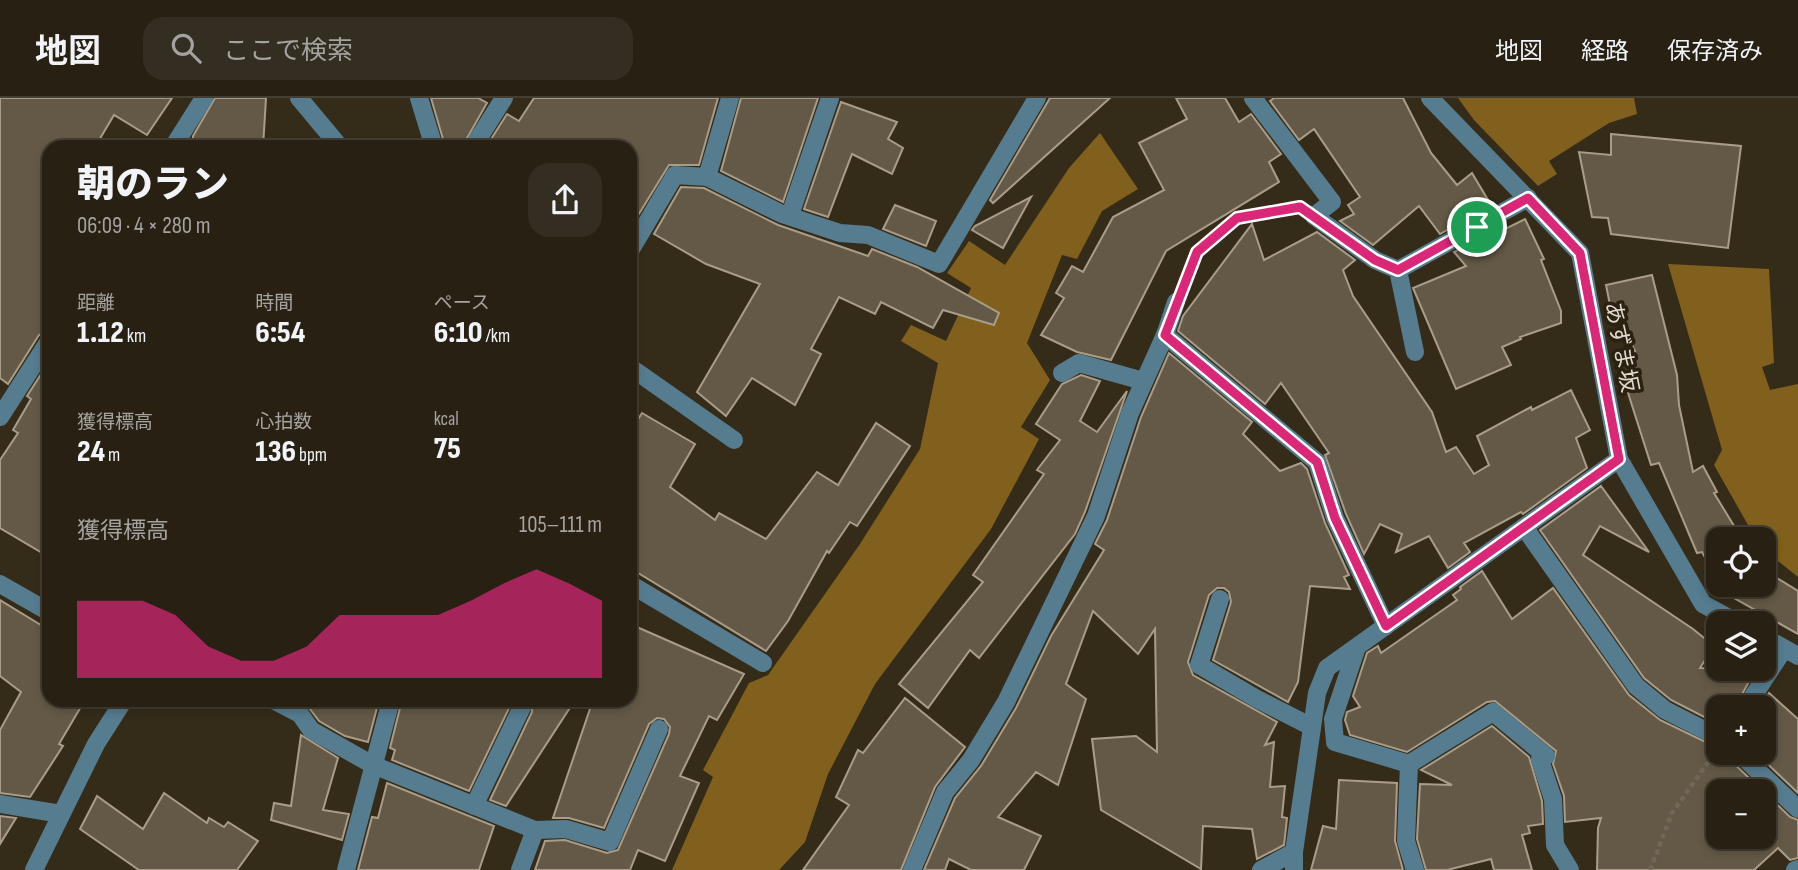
<!DOCTYPE html>
<html lang="ja">
<head>
<meta charset="utf-8">
<style>
	body { margin:0; font-family:"Sofia Sans Condensed","Noto Sans JP",sans-serif; background:#342d21; color:#f1f3f6; height:100vh; display:flex; flex-direction:column; font-size:26px; white-space:nowrap }
	* { box-sizing:border-box; margin:0 }
	p { font-size:23px; color:#a5a3a0 }
	.icon { flex:none; width:38px; height:38px; fill:none; stroke:currentColor; stroke-width:2; stroke-linecap:round; stroke-linejoin:round }
	.map { position:relative; flex:1; overflow:hidden }
	.panel { position:absolute; left:42px; top:42px; width:595px; height:567px; display:flex; flex-direction:column; background:#282013; border-radius:21px; box-shadow:0 4px 10px #0003,0 0 0 2px #443e33 }
	.panel>* { flex:none }
	.tools { position:absolute; left:1706px; top:429px; display:grid; gap:14px }
	.tools a { display:grid; place-items:center; width:70px; height:70px; border-radius:14px; background:#282013; box-shadow:0 4px 10px #0003,0 0 0 2px #443e33; font-size:35px }
	.pin { position:absolute; display:grid; place-items:center; width:60px; height:60px; color:#fff; margin:-30px; border:4px solid #fff; border-radius:50%; box-shadow:0 2px 7px #0007 }
	.round { display:grid; place-items:center; flex:none; width:74px; height:74px; border-radius:21px; background:#342d21 }
	.head { display:flex; align-items:center; justify-content:space-between; height:119px; padding:0 35px }
	h1 { font-size:38px; font-weight:800; line-height:52px }
	.figures { display:grid; grid-template-columns:repeat(3,1fr); gap:10px; height:119px; padding:7px 35px }
	.figures div { display:grid; align-content:center }
	.figures b { font-size:30px; font-weight:800 }
	.figures small { font-size:19px; font-weight:400 }
	.figures p { font-size:19px }
	.chart { height:196px; padding:14px 35px }
	.chart p { display:flex; justify-content:space-between }
	.chart svg { width:100%; height:126px; margin-top:7px; fill:#db2777; opacity:.7 }
	header { display:flex; align-items:center; gap:42px; box-sizing:border-box; height:98px; padding:0 35px; background:#282013; border-bottom:2px solid #443e33 }
	header strong { font-size:33px }
	nav { display:flex; gap:38px; margin-inline-start:auto; font-size:24px }
	.search { width:490px; height:63px; background:#342d21; display:flex; align-items:center; gap:18px; box-sizing:border-box; padding:0 24px; border-radius:21px; color:#a5a3a0; font-size:26px }
	.map>svg:first-child { display:block }
	.forest { fill:#80601c }
	.building { fill:#635946; stroke:#a99d88; stroke-width:2 }
	.lines { fill:none; stroke-linecap:round; stroke-linejoin:round }
	.path { stroke:#706758; stroke-width:4.5; stroke-dasharray:5 3.5; stroke-linecap:butt }
	.minor { stroke:#557c8f; stroke-width:18 }
	.route-casing { stroke:#fff; stroke-width:14 }
	.route { stroke:#db2777; stroke-width:9 }
	.labels { text-anchor:middle; dominant-baseline:central; stroke-width:7; stroke-linejoin:round; paint-order:stroke }
	.street-label { font-size:23px; fill:#ded8cd; stroke:#2b2110 }
</style>
</head>
<body>
<header>
<strong>地図</strong>
<div class="search"><svg class="icon" aria-label="search" viewBox="0 0 24 24"><circle cx="10" cy="10" r="6"/><path d="M15 15l6 6"/></svg>ここで検索</div>
<nav><a>地図</a><a>経路</a><a>保存済み</a></nav>
</header>
<div class="map">
<svg width="1798" height="772" viewBox="0 0 1798 772">
	<rect width="100%" height="100%" fill="#352b19"/>
	<!-- forest -->
	<g class="forest">
		<path d="M1458,0H1634L1637,16L1609,25L1549,63L1557,76L1538,88L1474,22Z"/>
		<path d="M1100,35L1138,91L1102,113L1077,161L1062,157L1027,245L1050,282L1021,329L1039,341L991,431L875,586L828,676L805,744L779,772H672L713,679L703,672L749,585L768,577L860,446L920,351L938,265L901,243L911,227L946,243L971,190L947,175L969,143L1005,167L1069,70Z"/>
		<path d="M1668,166L1769,171L1774,265L1762,269L1770,292L1798,286V479L1764,452V441H1756L1714,367L1722,352Z"/>
	</g>
	<!-- building -->
	<g class="building">
		<path d="M0,0H172L147,37L114,17L95,49H49V232L39,237L8,286L0,280Z"/>
		<path d="M215,0H266L263,49H193V38Z"/>
		<path d="M431,0H478L487,5L462,49L445,48Z"/>
		<path d="M534,0H718L699,67H669L634,124L630,122V49H486L507,16L519,23Z"/>
		<path d="M741,0H818L783,104L721,73Z"/>
		<path d="M1050,0H1110L993,105L990,102Z"/>
		<path d="M1176,0H1225L1239,24L1251,16L1281,56L1269,64L1279,84L1166,153L1111,262L1077,254L1041,237L1064,200L1056,195L1072,168L1083,174L1113,119L1164,92L1139,45L1187,21Z"/>
		<path d="M1274,0H1403L1431,55L1457,87L1472,75L1491,107L1440,136L1419,108L1373,147L1340,123L1354,116L1348,107L1360,99L1314,31L1299,42L1270,3Z"/>
		<path d="M841,4L897,24L888,41L903,50L892,76L852,56L828,119L804,111Z"/>
		<path d="M1611,36L1741,48L1728,150L1611,136L1608,120L1592,119L1579,54L1611,57Z"/>
		<path d="M681,89L704,90L778,127L868,158L872,151L917,169L999,215L994,227L943,212L933,230L881,204L875,216L839,199L811,251L821,256L795,307L752,280L726,318L697,294L760,186L706,166L654,136Z"/>
		<path d="M1031,99L1003,150L972,132L975,128Z"/>
		<path d="M895,107L936,123L926,148L883,131Z"/>
		<path d="M1525,121L1544,161L1541,162L1561,213V225L1520,239L1521,241L1502,249L1511,267L1456,291L1413,190L1466,168L1454,154L1500,129L1501,133Z"/>
		<path d="M1252,126L1264,162L1317,134L1355,162L1343,172L1353,198L1432,314L1446,354L1456,349L1474,376L1489,367L1477,338L1531,309L1532,312L1571,292L1590,332L1576,340L1587,370L1523,416L1521,414L1464,445L1470,454L1448,470L1429,438L1396,454L1402,436L1380,426L1364,456L1346,416L1325,357L1329,355L1281,285L1265,306L1178,233L1183,218Z"/>
		<path d="M1652,177L1677,277L1679,307L1693,374L1703,368L1717,394L1714,395L1742,441H1718V483L1702,454L1697,455L1659,365L1651,367L1629,298L1621,261L1635,253L1619,220L1613,222L1606,187Z"/>
		<path d="M1169,255L1252,324L1243,336L1280,373L1301,365L1307,371L1325,425L1349,477L1344,479L1350,491L1310,488L1298,584L1288,604L1213,562L1231,504L1229,494L1224,490H1217L1209,497L1188,564L1193,577L1277,624L1265,647L1274,644L1270,689L1285,688L1282,719L1287,720L1284,747L1257,761L1252,731L1203,728L1201,771L1101,712L1092,641L1136,638L1157,654L1155,531L1138,556L1093,513L1066,586L1086,601L1058,687L1036,674L998,719L1041,738L1024,772H971L949,761L945,772H924L955,700L981,668L1016,610L1051,538L1104,452L1095,446L1107,422L1141,319Z"/>
		<path d="M49,264V459L0,430V362L18,335L13,332L31,301L27,298Z"/>
		<path d="M1081,277L1100,283L1080,323L1097,334L1127,293L1085,414L1075,436L979,560L970,552L928,610L899,586L983,484L973,477L1044,376L1037,372L1060,342L1036,326L1062,286Z"/>
		<path d="M642,315L695,346L670,389L715,422L719,415L766,441L817,374L838,387L876,325L910,348L857,428L850,424L829,455L827,453L788,523L766,553L630,470V334Z"/>
		<path d="M1601,388L1649,454L1600,428L1583,457L1693,531L1714,548L1700,570L1741,571L1751,580L1735,609H1718V626L1671,602L1644,580L1540,432Z"/>
		<path d="M1764,472L1798,493V536L1725,495L1720,486H1764Z"/>
		<path d="M1482,473L1512,521L1553,490L1629,597L1660,622L1718,650V654H1727L1730,662L1763,693H1718V738H1764V694L1790,719L1798,722V760L1790,762L1778,750L1754,772H1597L1598,730L1601,720L1565,724L1564,698L1553,666L1556,653L1495,603L1487,604L1407,654L1350,637L1345,622L1347,614L1360,609L1353,598L1367,555L1378,548L1381,555L1457,502L1453,497L1461,491L1460,489Z"/>
		<path d="M0,502L49,532V602H85L59,646L63,648L30,699L0,695V632L21,594L0,578Z"/>
		<path d="M630,526L744,576L717,622L709,618L680,678L699,685L665,763L638,752L630,772H535L545,743L565,742L607,755L618,752L669,636L670,629L664,621L657,620L649,626L604,730L569,720H553L593,602H630Z"/>
		<path d="M1769,595L1798,621V695L1755,654H1764V609H1760Z"/>
		<path d="M905,600L965,649L935,689L901,772H803L849,707L836,699L858,652L863,655Z"/>
		<path d="M309,602H379L368,644L345,638L319,623L307,607Z"/>
		<path d="M402,602H513L469,693L392,662L395,652L390,650Z"/>
		<path d="M531,602H575L506,708L490,702L532,614Z"/>
		<path d="M1492,628L1529,659L1542,703L1543,726L1528,728L1530,735L1522,737L1532,772H1494L1491,761L1447,772H1426L1417,741L1420,686L1452,687L1421,672Z"/>
		<path d="M301,637L338,660L323,712L349,716L342,742L271,722L274,705L291,708Z"/>
		<path d="M1339,682L1397,685L1395,743L1403,772H1311L1323,728L1336,731Z"/>
		<path d="M387,685L494,728L479,772H358L372,719L378,720Z"/>
		<path d="M164,695L207,725L209,720L224,729L228,724L258,743L237,772H139L80,731L97,698L143,731Z"/>
		<path d="M0,718L16,720L0,746Z"/>
	</g>
	<g class="lines">
		<!-- path -->
		<g class="path">
			<path d="M1185,182L1197,154L1237,120L1291,110"/>
			<path d="M1650,772L1672,715L1709,663"/>
		</g>
		<!-- minor -->
		<g class="minor">
			<path d="M299,0L340,49"/>
			<path d="M419,0L434,49"/>
			<path d="M730,0L707,79L782,116L840,135L868,137L939,166L1037,0"/>
			<path d="M1253,0L1332,104L1314,118L1375,162L1398,172L1528,100"/>
			<path d="M1430,0L1580,155L1619,361L1703,506L1738,525"/>
			<path d="M173,49L204,0"/>
			<path d="M473,49L504,0"/>
			<path d="M790,117L830,0"/>
			<path d="M630,153L675,77L707,79"/>
			<path d="M1398,172L1415,254"/>
			<path d="M1165,237L1317,364L1335,420L1386,528"/>
			<path d="M630,269L734,342"/>
			<path d="M1062,275L1079,265L1143,283"/>
			<path d="M0,319L49,243"/>
			<path d="M1524,429L1636,588L1665,612L1718,639"/>
			<path d="M0,486L49,514"/>
			<path d="M630,486L763,565"/>
			<path d="M1220,501L1199,567L1257,601L1312,629"/>
			<path d="M1764,539L1798,558"/>
			<path d="M1357,549L1333,621L1335,644L1409,666L1493,614L1546,658L1540,662L1553,701L1555,747L1570,772"/>
			<path d="M273,602L300,616L311,632L373,667L535,732L566,731L610,744L659,631"/>
			<path d="M1746,609L1784,551"/>
			<path d="M1738,654L1798,711"/>
			<path d="M1409,666L1406,743L1415,772"/>
			<path d="M0,706L61,716"/>
			<path d="M474,708L522,609"/>
			<path d="M1294,754V772"/>
			<path d="M34,772L96,646L124,602"/>
			<path d="M346,772L391,602"/>
			<path d="M520,772L535,732"/>
			<path d="M912,772L945,694L971,662L1006,604L1096,418L1130,315L1165,237L1176,204"/>
			<path d="M1261,772L1294,754L1317,595L1327,570L1619,361"/>
			<path d="M1795,772L1798,771"/>
		</g>
	</g>
	<g class="lines">
		<defs>
			<path id="route" d="M1528,100L1580,155L1619,361L1386,528L1335,420L1317,364L1165,237L1197,154L1237,120L1300,109L1375,162L1398,172Z"/>
		</defs>
		<!-- route casing -->
		<use href="#route" class="route-casing"/>
		<!-- route -->
		<use href="#route" class="route"/>
	</g>
	<g class="labels">
		<!-- street labels -->
		<g class="street-label">
			<text transform="translate(1621 249) rotate(79)">あずま坂</text>
		</g>
	</g>
</svg>
<div class="tools">
<a><svg class="icon" aria-label="locate" viewBox="0 0 24 24"><circle cx="12" cy="12" r="6"/><path d="M12 2v4M12 18v4M2 12h4M18 12h4"/></svg></a>
<a><svg class="icon" aria-label="layers" viewBox="0 0 24 24"><path d="M12 4l9 5-9 5-9-5zM3 14l9 5 9-5"/></svg></a>
<a>+</a>
<a>−</a>
</div>
<div class="pin" style="left:1477px;top:129px;background:#1e9e55"><svg class="icon" aria-label="arrive" viewBox="0 0 24 24"><path d="M6 21V4h12l-3 4 3 4H6"/></svg></div>
<section class="panel">
<div class="head"><div><h1>朝のラン</h1><p>06:09 · 4 × 280 m</p></div><a class="round"><svg class="icon" aria-label="share" viewBox="0 0 24 24"><path d="M12 15V3M7 8l5-5 5 5M5 13v7h14v-7"/></svg></a></div>
<div class="figures">
<div><p>距離</p><b>1.12<small> km</small></b></div>
<div><p>時間</p><b>6:54</b></div>
<div><p>ペース</p><b>6:10<small> /km</small></b></div>
</div>
<div class="figures">
<div><p>獲得標高</p><b>24<small> m</small></b></div>
<div><p>心拍数</p><b>136<small> bpm</small></b></div>
<div><p>kcal</p><b>75</b></div>
</div>
<div class="chart"><p><span>獲得標高</span>105–111 m</p>
<svg viewBox="0 0 160 44" preserveAspectRatio="none"><path d="M0 44V17L10 17L20 17L30 22L40 33L50 38L60 38L70 33L80 22L90 22L100 22L110 22L120 17L130 11L140 6L150 11L160 17V44z"/></svg>
</div>
</section>
</div>
</body>
</html>
